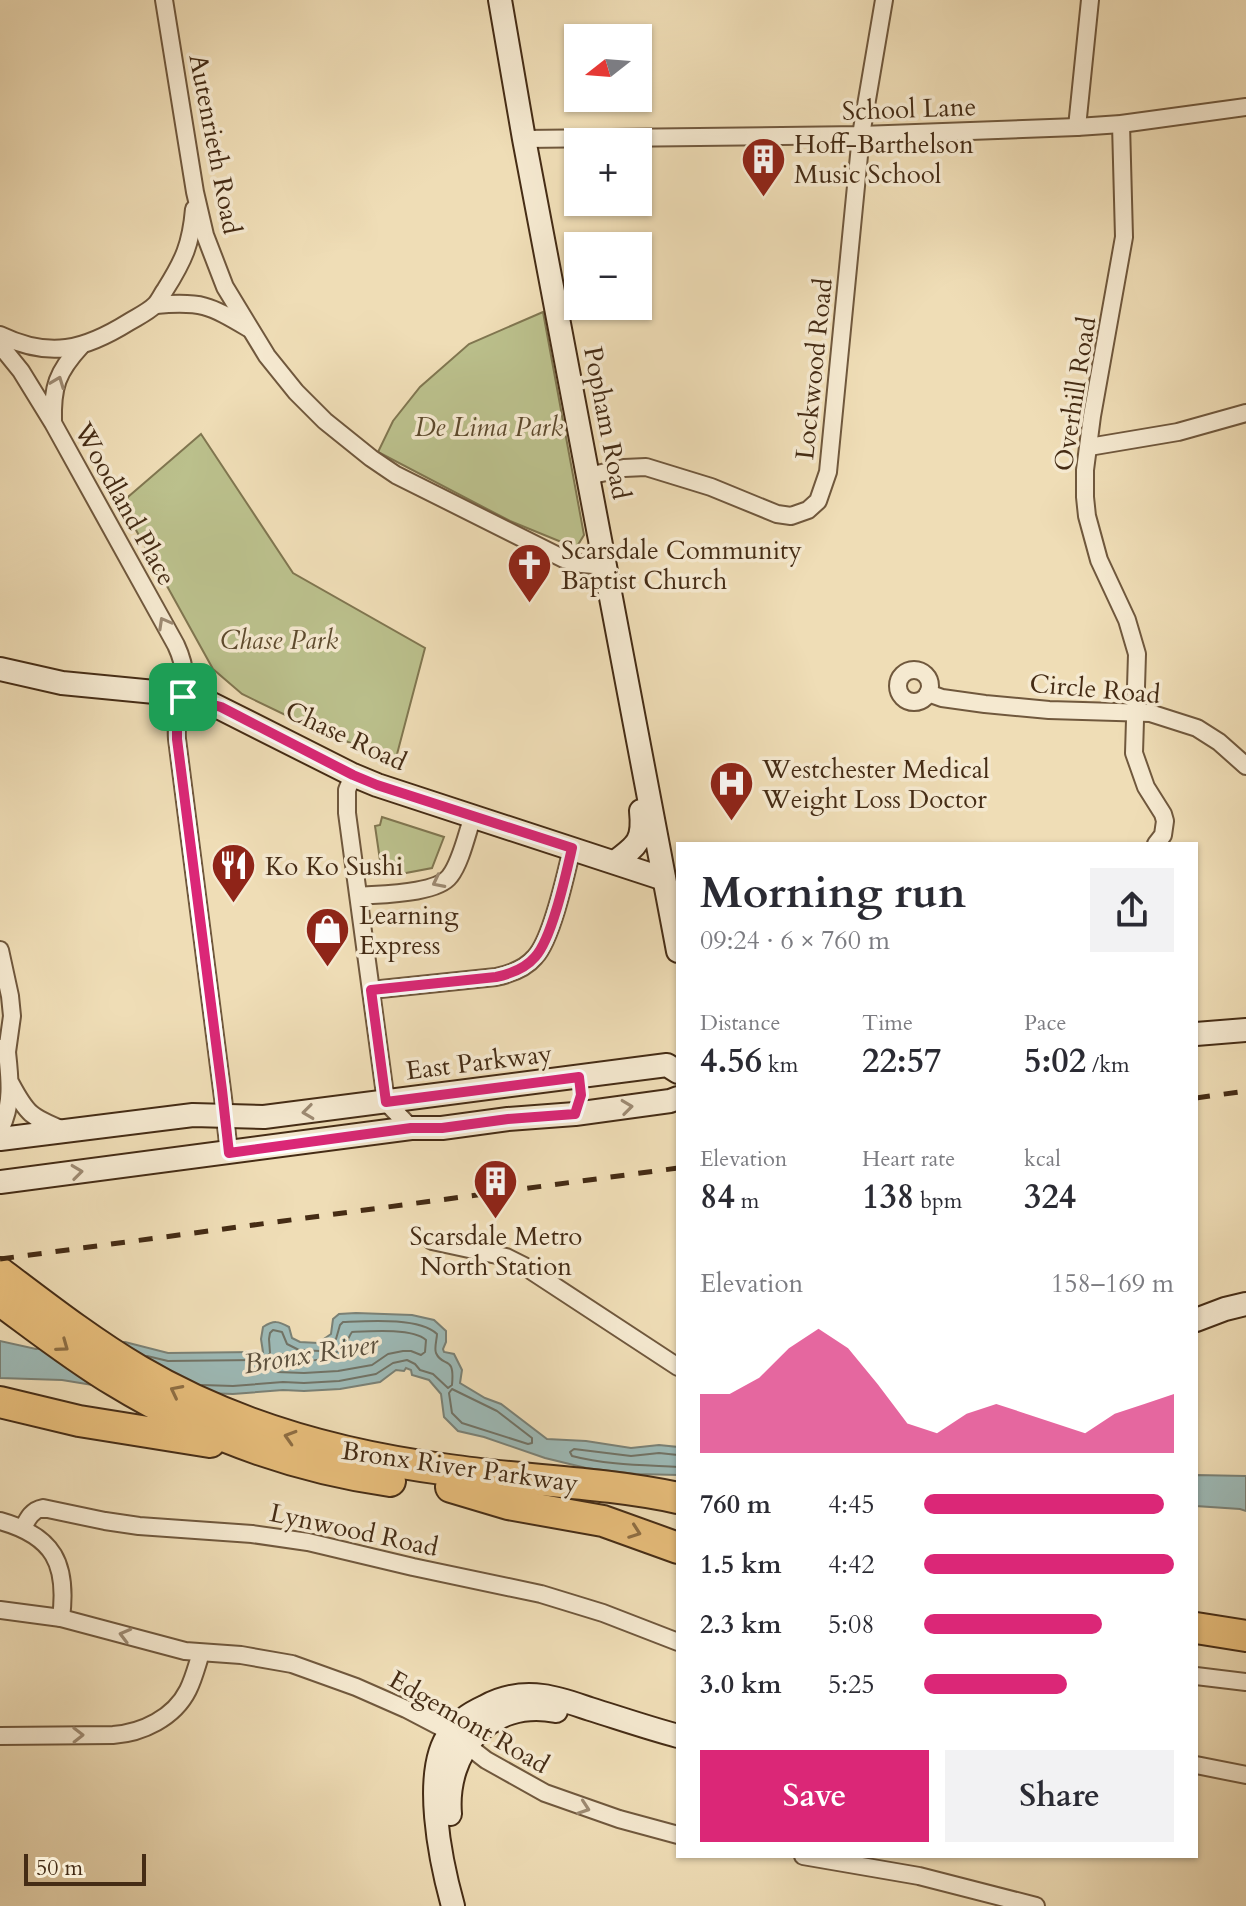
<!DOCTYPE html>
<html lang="en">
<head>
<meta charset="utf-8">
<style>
	body { margin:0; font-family:Cardo,serif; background:#f2f2f3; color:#2b2b33; height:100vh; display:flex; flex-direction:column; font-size:30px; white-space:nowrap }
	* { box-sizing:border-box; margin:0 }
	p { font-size:26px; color:#7c7c81 }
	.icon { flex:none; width:44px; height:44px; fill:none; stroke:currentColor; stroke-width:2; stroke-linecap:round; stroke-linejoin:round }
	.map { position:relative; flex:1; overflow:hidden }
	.panel { position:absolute; left:676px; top:842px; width:522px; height:1016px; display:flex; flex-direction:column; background:#fff; border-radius:0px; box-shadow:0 2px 6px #0004 }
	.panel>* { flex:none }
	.needle { width:52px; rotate:253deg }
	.tools { position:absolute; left:564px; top:24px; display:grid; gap:16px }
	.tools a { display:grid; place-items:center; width:88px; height:88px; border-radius:0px; background:#fff; box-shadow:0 2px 6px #0004; font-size:40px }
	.scale { position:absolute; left:24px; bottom:20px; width:122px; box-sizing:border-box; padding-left:8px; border:4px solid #452c15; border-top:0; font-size:22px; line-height:28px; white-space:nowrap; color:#452c15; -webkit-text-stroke:6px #f5e9d0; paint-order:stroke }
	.pin { position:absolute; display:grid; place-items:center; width:68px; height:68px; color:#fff; margin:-34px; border-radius:16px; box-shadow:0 4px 12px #0006 }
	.round { display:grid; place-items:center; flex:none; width:84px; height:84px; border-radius:0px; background:#f2f2f3 }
	.head { display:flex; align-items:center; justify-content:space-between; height:136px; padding:0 24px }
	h1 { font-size:44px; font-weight:700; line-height:60px }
	.metrics { display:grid; grid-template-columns:repeat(3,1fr); gap:12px; height:136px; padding:8px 24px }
	.metrics div { display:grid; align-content:center }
	.metrics b { font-size:34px; font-weight:700 }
	.metrics small { font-size:22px; font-weight:400 }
	.metrics p { font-size:22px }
	.chart { height:224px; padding:16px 24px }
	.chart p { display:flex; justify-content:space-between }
	.chart svg { width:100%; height:144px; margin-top:8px; fill:#db2777; opacity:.7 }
	.primary-button { display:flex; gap:16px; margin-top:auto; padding:16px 24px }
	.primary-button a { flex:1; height:92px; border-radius:0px; background:#db2777; color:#fff; font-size:32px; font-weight:700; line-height:92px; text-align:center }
	.primary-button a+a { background:#f2f2f3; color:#2b2b33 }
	ul { padding:0 24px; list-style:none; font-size:26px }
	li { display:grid; grid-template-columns:128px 96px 1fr; align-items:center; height:60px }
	li i { height:20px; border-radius:10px; background:#db2777 }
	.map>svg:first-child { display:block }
	.green { fill:#bbc08c; stroke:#807650; stroke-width:2 }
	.water { fill:#9dbab7; stroke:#7a8176; stroke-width:2 }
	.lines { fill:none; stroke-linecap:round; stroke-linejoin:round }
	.shore { stroke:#717366; stroke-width:2 }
	.street-casing { stroke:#70583d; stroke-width:20 }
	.secondary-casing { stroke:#452c15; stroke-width:26 }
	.highway-casing { stroke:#452c15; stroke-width:34 }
	.street { stroke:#f5e9d0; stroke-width:16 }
	.secondary { stroke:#f5e9d0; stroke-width:22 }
	.highway { stroke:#e8be7b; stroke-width:30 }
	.rail { stroke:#452c15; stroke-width:5; stroke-dasharray:14 14; stroke-linecap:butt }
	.oneway { stroke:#9d8a72 }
	.oneway2 { stroke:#8e6e43 }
	.route-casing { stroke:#fff; stroke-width:16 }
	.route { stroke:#db2777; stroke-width:10 }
	.labels { text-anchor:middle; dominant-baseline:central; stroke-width:7; stroke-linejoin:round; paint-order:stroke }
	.street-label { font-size:26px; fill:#452c15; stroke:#f5e9d0 }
	.poi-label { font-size:26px; fill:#452c15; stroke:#f5e9d0; text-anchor:start }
	.park-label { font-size:26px; font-style:italic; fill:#5d4a2d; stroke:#f5e9d0 }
	.water-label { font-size:28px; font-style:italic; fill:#5b503e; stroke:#f5e9d0 }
</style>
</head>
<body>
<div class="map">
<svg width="1246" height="1906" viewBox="0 0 1246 1906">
	<rect width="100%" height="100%" fill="#efddb6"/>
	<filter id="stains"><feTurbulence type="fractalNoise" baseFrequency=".0025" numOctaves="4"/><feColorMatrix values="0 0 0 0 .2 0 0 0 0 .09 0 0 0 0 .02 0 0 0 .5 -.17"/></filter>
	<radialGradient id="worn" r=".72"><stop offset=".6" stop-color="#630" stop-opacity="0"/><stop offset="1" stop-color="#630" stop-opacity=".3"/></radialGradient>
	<!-- green -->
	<g class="green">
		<path d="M543,312L584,535L576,548L510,521L378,452L393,421L420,387L469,344Z"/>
		<path d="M201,434L293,573L425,648L396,758L327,735L242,694L213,669L121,503Z"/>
		<path d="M382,817L444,837L432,868L390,876V872L382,874L375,826L380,825Z"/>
	</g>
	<!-- water -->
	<g class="water">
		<path d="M356,1313L412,1315L434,1320L446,1331V1342L443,1349L444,1352L454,1354L462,1370L460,1383L485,1398L501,1404L547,1439L586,1441L631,1448L659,1445L678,1447V1475L636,1474L586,1468L545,1458L484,1437L458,1431L444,1417L441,1394L429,1380L412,1375L411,1370L406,1368L404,1371L396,1370L380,1382L340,1389L304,1391L283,1390L233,1394L123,1390L62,1380L0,1378V1341L36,1349L125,1342L168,1353L263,1352L261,1339L263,1327C274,1320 278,1321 289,1327L292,1338L300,1342L318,1343L331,1334L333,1319L339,1314Z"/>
		<path d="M1196,1475L1246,1476V1511L1240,1509L1196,1506Z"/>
	</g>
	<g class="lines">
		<!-- shore -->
		<g class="shore">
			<path d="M352,1332C371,1331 413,1328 426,1340L425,1352L421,1355L411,1351H403L388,1354L372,1365L338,1371L304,1373L277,1372L274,1370V1366L283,1354C304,1362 324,1365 342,1348C347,1343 349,1336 352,1332Z"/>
			<path d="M147,1356L168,1361L263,1360L267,1358L270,1353L269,1339L270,1333L273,1330L282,1332L287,1344L299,1350L320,1351L336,1339L340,1325L343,1322C367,1321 419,1317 437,1334C437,1339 434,1348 436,1353C443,1369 455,1353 452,1385L448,1388L433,1374L420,1370L415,1364L407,1360L393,1363L376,1374L339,1381L304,1383L283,1382L233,1386L202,1385"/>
			<path d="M452,1389L497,1411L532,1438V1443L528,1444L462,1423L452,1413L449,1393Z"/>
			<path d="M678,1455L659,1453L631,1456L574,1449L570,1452L572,1456C607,1465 642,1465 678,1467"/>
		</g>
		<defs>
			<g id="street">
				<path d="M164,0L195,192L205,235L225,287L267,356L296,392L325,421L371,458L396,475L564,559L582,564L606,566"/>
				<path d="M1121,124L1124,237L1092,416L1085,470V497L1087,516L1099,560L1127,620L1137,654L1134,753L1146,787L1163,814L1165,821L1163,835L1156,844"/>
				<path d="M1077,127L1090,0"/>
				<path d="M524,139L861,135L1077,127L1121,124L1246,107"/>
				<path d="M156,305C201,301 209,305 248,328"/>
				<path d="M0,335C50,359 84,350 129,322C137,317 148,312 155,305C159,301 162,294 165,290C184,260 191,244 194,209"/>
				<path d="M0,345L21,371L53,423L176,645C196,688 174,701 177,739L223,1098L229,1153"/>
				<path d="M53,422C52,387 57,372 81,346"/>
				<path d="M1089,447L1178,432L1246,413"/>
				<path d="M588,476L624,468L646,467L711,487L777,514L791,516L808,510L818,501L828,472L861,135L884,0"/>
				<circle cx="914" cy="686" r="16"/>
				<path d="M928,693L942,698L985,704L1049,710L1150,713L1197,728L1219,742L1246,766"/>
				<path d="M353,775L347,790V813L386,1102L411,1128"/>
				<path d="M359,896C381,894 437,894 450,876C461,862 467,833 473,816"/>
				<path d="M0,950L10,996L12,1016L7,1052L0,1048"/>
				<path d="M371,990L496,977C510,974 525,969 535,957C552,939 566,874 572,848"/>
				<path d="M11,1084C27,1114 31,1117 63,1130"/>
				<path d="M0,1130C13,1105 10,1079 7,1052"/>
				<path d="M432,1241L506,1257L524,1266L678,1367"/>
				<path d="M0,1521C54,1536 68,1564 61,1618"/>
				<path d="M23,1528C28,1518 32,1510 43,1508L105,1521L139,1526L252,1534L308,1542L413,1567L541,1594L603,1613L678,1642"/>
				<path d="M0,1610L61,1618L185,1651L241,1655L292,1664L356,1687L406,1709L450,1732L486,1760L545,1793L619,1819L678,1835"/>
				<path d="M1196,1676L1246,1682"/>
				<path d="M0,1736L113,1735C142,1733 174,1718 188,1690C194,1678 197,1665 201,1653"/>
				<path d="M1196,1765L1246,1775"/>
				<path d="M803,1856L919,1876L1036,1906"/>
			</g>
			<g id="secondary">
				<path d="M500,0L524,139L678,951"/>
				<path d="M0,669L62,683L165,693L210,703L353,775L377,785L664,879"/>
				<path d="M615,862C638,845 644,840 641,811"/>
				<path d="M1196,1034L1246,1030"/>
				<path d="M0,1139L193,1115L264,1117L667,1065L678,1072"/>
				<path d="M0,1182L411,1128H442L508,1119L575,1114L670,1101L678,1098"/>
				<path d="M1196,1320L1225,1309L1246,1304"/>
				<path d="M450,1814C445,1752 489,1698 556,1711"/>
				<path d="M453,1906C441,1863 421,1770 450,1733C458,1721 471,1713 484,1707C502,1697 522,1693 543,1696C559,1698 575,1704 590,1709C619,1718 648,1728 678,1736"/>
			</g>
			<g id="highway">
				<path d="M0,1273C45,1307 90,1342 139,1371C234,1427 340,1456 449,1470C525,1481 603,1482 678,1498"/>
				<path d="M0,1300C38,1328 75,1357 115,1381C200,1433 292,1467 390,1481"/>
				<path d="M0,1402L79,1421L210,1442"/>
				<path d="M451,1487L508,1504L603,1521L678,1548"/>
				<path d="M1196,1628L1246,1636"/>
			</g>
		</defs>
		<!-- street casing -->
		<use href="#street" class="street-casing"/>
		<!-- secondary casing -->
		<use href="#secondary" class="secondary-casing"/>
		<!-- highway casing -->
		<use href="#highway" class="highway-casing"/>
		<!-- street -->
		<use href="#street" class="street"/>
		<!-- secondary -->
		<use href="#secondary" class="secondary"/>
		<!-- highway -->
		<use href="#highway" class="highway"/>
		<!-- rail -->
		<g class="rail">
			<path d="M1196,1098L1246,1091"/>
			<path d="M0,1259L678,1168"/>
		</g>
	</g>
	<!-- one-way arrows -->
	<defs><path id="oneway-chevron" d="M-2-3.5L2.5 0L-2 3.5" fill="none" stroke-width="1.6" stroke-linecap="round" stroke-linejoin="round" transform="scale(2)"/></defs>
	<g class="oneway">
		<use href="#oneway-chevron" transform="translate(58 382) rotate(-69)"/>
		<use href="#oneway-chevron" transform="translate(164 623) rotate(-119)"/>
		<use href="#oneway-chevron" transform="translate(438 882) rotate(153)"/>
		<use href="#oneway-chevron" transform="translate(627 1107) rotate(-7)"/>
		<use href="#oneway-chevron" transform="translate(308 1112) rotate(173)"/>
		<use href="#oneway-chevron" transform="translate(77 1172) rotate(-7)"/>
		<use href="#oneway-chevron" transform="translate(125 1635) rotate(-165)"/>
		<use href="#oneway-chevron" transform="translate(78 1735) rotate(-1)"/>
		<use href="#oneway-chevron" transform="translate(584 1808) rotate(19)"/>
	</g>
	<g class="oneway2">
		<use href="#oneway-chevron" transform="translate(63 1346) rotate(36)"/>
		<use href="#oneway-chevron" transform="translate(176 1391) rotate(-153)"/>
		<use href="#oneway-chevron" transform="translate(290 1437) rotate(-163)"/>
		<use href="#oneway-chevron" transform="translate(635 1532) rotate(20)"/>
	</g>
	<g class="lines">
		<defs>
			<path id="route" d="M183,697L221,707L353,775L377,785L572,848C566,874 552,939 535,957C525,969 510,974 496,977L371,990L386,1102L579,1077L581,1095L575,1114L508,1119L442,1128H411L229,1153L222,1090L177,739V725Z"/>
		</defs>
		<!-- route casing -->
		<use href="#route" class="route-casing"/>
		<!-- route -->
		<use href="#route" class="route"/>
	</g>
	<!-- icons -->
	<defs>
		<symbol id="building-pin" viewBox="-11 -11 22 30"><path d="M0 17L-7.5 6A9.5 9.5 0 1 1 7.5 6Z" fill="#8f2418" stroke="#f5e9d0"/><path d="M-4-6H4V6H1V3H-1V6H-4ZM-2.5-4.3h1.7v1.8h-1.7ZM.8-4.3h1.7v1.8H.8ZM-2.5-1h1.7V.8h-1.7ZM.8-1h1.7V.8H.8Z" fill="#fff"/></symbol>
		<symbol id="church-pin" viewBox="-11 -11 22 30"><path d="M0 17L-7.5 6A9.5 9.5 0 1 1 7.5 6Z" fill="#8f2418" stroke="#f5e9d0"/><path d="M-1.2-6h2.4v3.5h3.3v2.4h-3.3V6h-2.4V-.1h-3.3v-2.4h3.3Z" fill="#fff"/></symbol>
		<symbol id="hospital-pin" viewBox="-11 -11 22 30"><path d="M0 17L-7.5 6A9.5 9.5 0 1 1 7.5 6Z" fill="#8f2418" stroke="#f5e9d0"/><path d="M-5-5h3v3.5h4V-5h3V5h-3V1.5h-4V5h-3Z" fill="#fff"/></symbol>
		<symbol id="restaurant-pin" viewBox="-11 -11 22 30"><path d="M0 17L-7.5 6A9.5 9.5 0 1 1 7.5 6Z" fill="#8f2418" stroke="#f5e9d0"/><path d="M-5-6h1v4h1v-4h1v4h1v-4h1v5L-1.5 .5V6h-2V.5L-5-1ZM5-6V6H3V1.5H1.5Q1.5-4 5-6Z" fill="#fff"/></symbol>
		<symbol id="shop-pin" viewBox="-11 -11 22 30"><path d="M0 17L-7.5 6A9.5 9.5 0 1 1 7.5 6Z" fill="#8f2418" stroke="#f5e9d0"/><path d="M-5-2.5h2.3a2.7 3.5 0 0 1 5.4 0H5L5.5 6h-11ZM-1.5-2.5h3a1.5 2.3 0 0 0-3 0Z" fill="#fff"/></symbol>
	</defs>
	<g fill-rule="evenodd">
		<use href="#building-pin" x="738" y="134" width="51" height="69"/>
		<use href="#church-pin" x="504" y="540" width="51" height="69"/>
		<use href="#hospital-pin" x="706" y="758" width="51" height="69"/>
		<use href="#restaurant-pin" x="208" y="840" width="51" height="69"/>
		<use href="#shop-pin" x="302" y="904" width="51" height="69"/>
		<use href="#building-pin" x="470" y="1156" width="51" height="69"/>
	</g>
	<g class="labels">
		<!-- street labels -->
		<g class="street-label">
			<text transform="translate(909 109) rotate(-2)">School Lane</text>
			<text transform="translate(215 144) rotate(79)">Autenrieth Road</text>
			<text transform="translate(814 369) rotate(-84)">Lockwood Road</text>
			<text transform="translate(1075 394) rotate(-81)">Overhill Road</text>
			<text transform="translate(607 423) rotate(79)">Popham Road</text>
			<text transform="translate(125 504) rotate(61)">Woodland Place</text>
			<text transform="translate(1095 689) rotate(5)">Circle Road</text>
			<text transform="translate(346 736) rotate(25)">Chase Road</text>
			<text transform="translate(479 1062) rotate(-7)">East Parkway</text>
			<text transform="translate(460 1467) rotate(8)">Bronx River Parkway</text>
			<text transform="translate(354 1530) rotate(12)">Lynwood Road</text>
			<text transform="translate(469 1722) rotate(30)">Edgemont Road</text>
		</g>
		<!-- poi labels -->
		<g class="poi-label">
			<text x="794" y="144">Hoff-Barthelson<tspan x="794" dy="30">Music School</tspan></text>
			<text x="561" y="550">Scarsdale Community<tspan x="561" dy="30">Baptist Church</tspan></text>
			<text x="762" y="769">Westchester Medical<tspan x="762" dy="30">Weight Loss Doctor</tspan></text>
			<text x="265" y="866">Ko Ko Sushi</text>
			<text x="359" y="915">Learning<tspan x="359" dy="30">Express</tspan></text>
			<text x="496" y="1236" text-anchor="middle">Scarsdale Metro<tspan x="496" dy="30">North Station</tspan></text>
		</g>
		<!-- park labels -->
		<g class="park-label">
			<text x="489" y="427">De Lima Park</text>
			<text x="279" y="640">Chase Park</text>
		</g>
		<!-- water labels -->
		<g class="water-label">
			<text transform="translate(311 1354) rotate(-9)">Bronx River</text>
		</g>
	</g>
	<rect width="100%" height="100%" filter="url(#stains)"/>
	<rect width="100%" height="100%" fill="url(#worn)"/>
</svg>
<div class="tools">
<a><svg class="needle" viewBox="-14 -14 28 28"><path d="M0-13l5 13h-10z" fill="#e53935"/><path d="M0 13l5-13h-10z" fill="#7c7c81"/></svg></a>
<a>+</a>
<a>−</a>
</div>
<div class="scale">50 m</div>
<div class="pin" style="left:183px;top:697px;background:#1e9e55"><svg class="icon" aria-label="arrive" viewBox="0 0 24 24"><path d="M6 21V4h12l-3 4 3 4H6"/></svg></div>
<section class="panel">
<div class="head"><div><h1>Morning run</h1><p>09:24 · 6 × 760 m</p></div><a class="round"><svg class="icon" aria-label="share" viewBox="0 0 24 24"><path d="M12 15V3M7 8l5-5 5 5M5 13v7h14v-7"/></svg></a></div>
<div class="metrics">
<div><p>Distance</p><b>4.56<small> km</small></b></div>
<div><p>Time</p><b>22:57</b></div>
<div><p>Pace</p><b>5:02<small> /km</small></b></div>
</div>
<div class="metrics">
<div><p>Elevation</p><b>84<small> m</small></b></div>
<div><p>Heart rate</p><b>138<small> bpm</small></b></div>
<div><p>kcal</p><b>324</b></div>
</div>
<div class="chart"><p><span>Elevation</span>158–169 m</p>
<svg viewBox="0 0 160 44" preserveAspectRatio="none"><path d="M0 44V26L10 26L20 21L30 12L40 6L50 12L60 23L70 35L80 38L90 32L100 29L110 32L120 35L130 38L140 32L150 29L160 26V44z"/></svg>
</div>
<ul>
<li><b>760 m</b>4:45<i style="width:96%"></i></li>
<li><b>1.5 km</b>4:42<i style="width:100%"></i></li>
<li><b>2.3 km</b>5:08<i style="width:71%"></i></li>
<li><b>3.0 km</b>5:25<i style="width:57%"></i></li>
</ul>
<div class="primary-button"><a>Save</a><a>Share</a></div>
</section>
</div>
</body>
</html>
